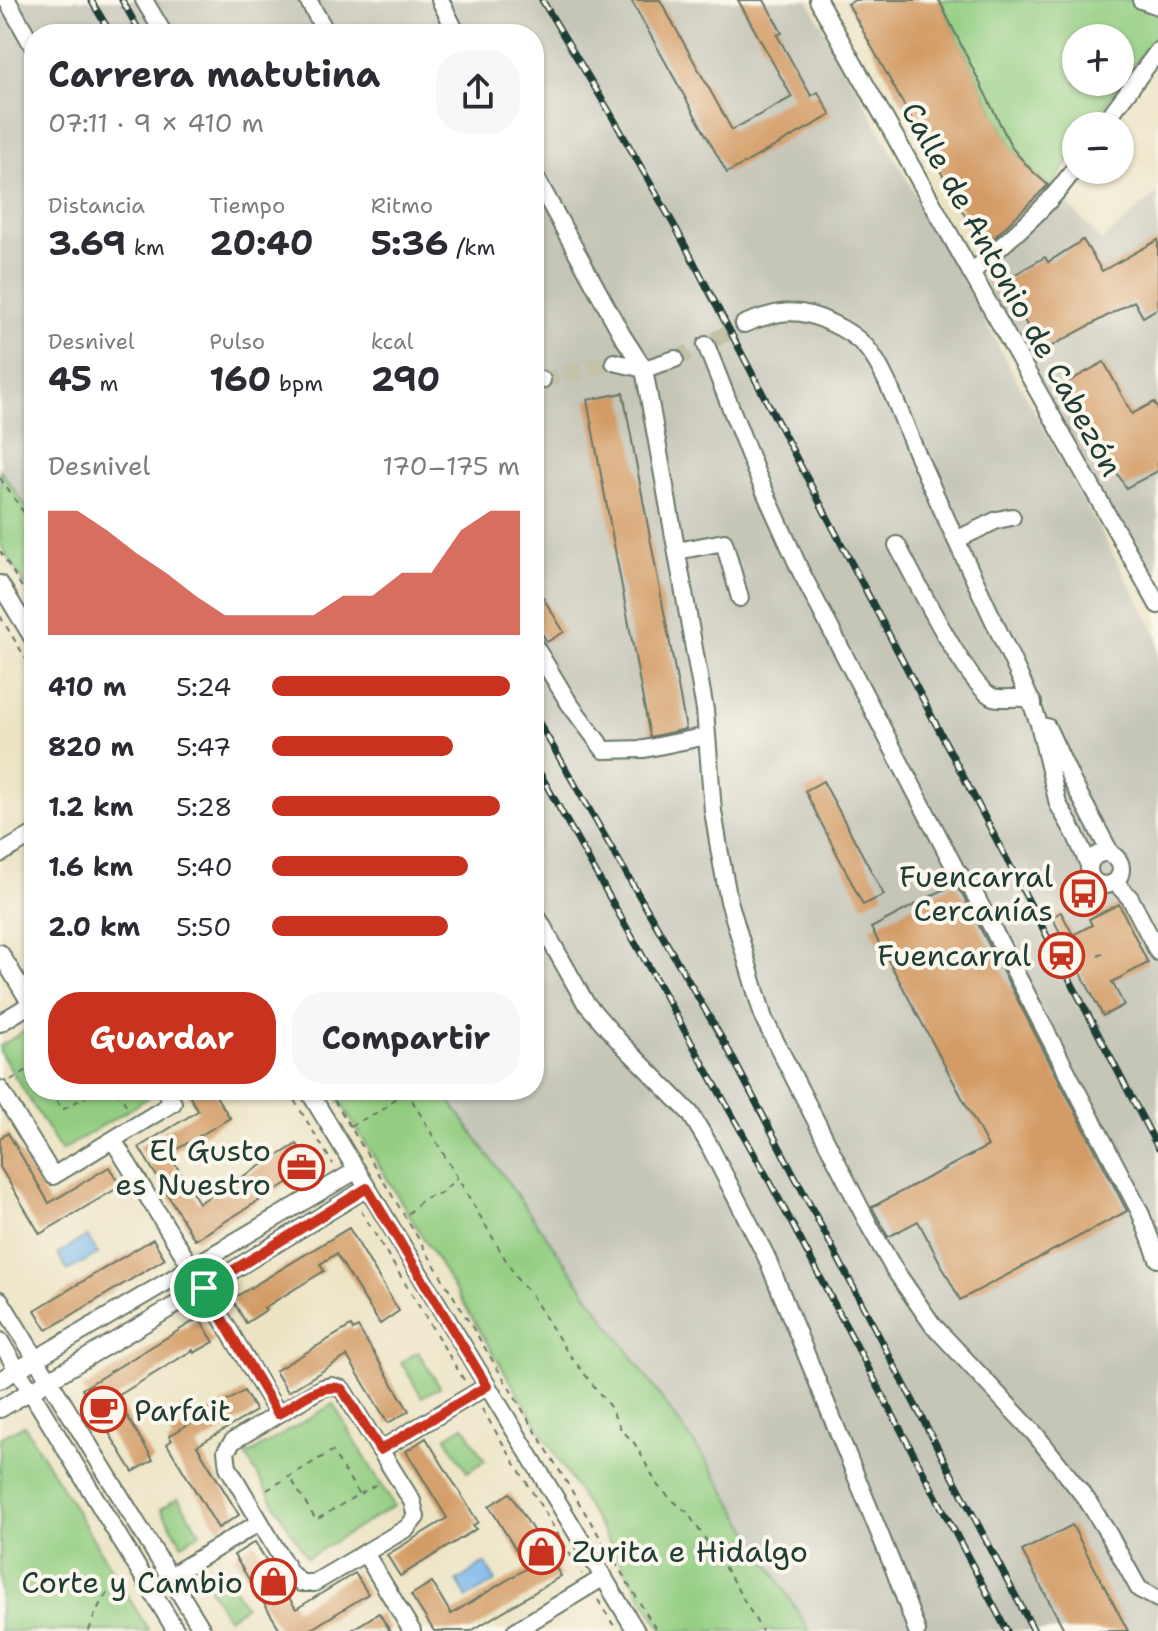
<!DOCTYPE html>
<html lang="es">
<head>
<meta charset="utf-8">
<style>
	body { margin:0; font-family:"Shantell Sans",sans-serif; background:#f7f7f7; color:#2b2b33; height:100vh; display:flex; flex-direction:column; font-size:30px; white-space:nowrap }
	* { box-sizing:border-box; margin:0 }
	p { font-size:26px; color:#7c7c81 }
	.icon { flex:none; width:44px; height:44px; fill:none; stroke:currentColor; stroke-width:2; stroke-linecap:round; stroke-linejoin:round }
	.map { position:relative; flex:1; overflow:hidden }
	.details { position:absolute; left:24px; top:24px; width:520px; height:1076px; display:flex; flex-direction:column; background:#fff; border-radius:32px; box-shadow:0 2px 6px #0004 }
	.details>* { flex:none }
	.tools { position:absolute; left:1062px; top:24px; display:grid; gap:16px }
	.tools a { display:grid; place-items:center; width:72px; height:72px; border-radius:50%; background:#fff; box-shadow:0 2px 6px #0004; font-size:40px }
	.pin { position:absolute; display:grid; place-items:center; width:68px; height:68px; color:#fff; margin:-34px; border:4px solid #fff; border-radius:50%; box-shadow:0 2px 8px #0007 }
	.round { display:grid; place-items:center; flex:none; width:84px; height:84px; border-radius:32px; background:#f7f7f7 }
	.head { display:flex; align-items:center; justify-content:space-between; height:136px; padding:0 24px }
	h1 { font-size:36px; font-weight:700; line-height:60px }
	.figures { display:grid; grid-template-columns:repeat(3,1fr); gap:12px; height:136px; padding:8px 24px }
	.figures div { display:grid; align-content:center }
	.figures b { font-size:34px; font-weight:700 }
	.figures small { font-size:22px; font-weight:400 }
	.figures p { font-size:22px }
	.chart { height:224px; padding:16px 24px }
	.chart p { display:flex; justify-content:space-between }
	.chart svg { width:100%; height:144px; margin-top:8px; fill:#c8321e; opacity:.7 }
	.cta { display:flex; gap:16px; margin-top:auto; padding:16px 24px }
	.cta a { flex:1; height:92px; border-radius:32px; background:#c8321e; color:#fff; font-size:32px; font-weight:700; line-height:92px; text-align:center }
	.cta a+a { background:#f7f7f7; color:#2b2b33 }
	ul { padding:0 24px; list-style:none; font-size:26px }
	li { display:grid; grid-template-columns:128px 96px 1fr; align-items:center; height:60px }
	li i { height:20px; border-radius:10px; background:#c8321e }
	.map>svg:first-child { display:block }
	.industrial { fill:#c5c5b8 }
	.green { fill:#92cd81; stroke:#58855a; stroke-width:2 }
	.water { fill:#78b5ea; stroke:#4c798f; stroke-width:2 }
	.building { fill:#d39b65 }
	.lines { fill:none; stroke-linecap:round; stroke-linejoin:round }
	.minor-tunnel { stroke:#c3c2a6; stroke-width:16; stroke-dasharray:16 8; stroke-linecap:butt }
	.minor-casing { stroke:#677766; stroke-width:20 }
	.path { stroke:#677766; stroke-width:2; stroke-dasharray:6 6; stroke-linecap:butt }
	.minor { stroke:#fff; stroke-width:16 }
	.rail-casing { stroke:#1f3d34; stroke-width:7 }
	.rail { stroke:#fbf7ec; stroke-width:4; stroke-dasharray:12; stroke-linecap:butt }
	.route-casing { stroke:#fff; stroke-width:16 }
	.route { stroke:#c8321e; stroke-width:10 }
	.labels { text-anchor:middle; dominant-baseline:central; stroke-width:8; stroke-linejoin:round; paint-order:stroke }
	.street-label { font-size:30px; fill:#1f3d34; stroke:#fbf7ec }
	.poi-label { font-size:30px; fill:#1f3d34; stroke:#fbf7ec; text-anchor:end }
</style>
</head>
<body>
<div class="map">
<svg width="1158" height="1631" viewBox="0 0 1158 1631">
	<rect width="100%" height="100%" fill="#fbf7ec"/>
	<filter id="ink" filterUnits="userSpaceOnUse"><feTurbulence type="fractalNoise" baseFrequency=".0125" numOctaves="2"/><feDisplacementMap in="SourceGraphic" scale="16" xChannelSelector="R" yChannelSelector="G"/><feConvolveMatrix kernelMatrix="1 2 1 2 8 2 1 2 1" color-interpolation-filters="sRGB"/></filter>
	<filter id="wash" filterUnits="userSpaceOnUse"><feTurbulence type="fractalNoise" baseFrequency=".006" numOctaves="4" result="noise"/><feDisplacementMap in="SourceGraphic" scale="32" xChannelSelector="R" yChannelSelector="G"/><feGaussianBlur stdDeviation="1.8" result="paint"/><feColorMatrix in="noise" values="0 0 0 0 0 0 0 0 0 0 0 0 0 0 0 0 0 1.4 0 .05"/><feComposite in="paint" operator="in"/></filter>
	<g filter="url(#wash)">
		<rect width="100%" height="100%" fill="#ece3c3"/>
		<!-- industrial -->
		<g class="industrial">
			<path d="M0,0H808L1158,636V1631H809L712,1469L442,1090H534V34H34V518L0,470Z"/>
			<path d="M845,0H939L1031,170L1064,199L1101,241L1158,193V613L982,278L978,238Z"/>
		</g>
		<!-- green -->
		<g class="green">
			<path d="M939,0H1158V33L1120,82V38H1076V82H1120L1091,126H1076V149L1051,188L1031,170L1012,148Z"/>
			<path d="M0,470L34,518V599L0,544Z"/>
			<path d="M34,1025V1090H143L148,1098L61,1151L0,1052V1046Z"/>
			<path d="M333,1090H442L712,1469L809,1631H663Z"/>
			<path d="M418,1352L440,1387L422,1397L401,1362Z"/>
			<path d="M333,1404L394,1506L307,1558L246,1456Z"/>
			<path d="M24,1425L149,1631H0V1438Z"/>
			<path d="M464,1426L485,1461L467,1472L446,1437Z"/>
			<path d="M178,1498L200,1533L182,1544L161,1509Z"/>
			<path d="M224,1571L245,1607L227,1618L206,1582Z"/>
		</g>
		<!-- water -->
		<g class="water">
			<path d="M87,1236L98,1254L68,1271L58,1254Z"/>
			<path d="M485,1563L496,1581L467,1598L457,1581Z"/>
		</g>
		<g id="blocks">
			<!-- building -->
			<g class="building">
				<path d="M631,0H660L732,130L792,97L738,0H764L782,33L777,35L811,96L818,92L831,115L727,173Z"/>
				<path d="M855,0H939L1012,148L1031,170L1048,185L992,240L978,239L848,4Z"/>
				<path d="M1083,240L1102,271L1158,240V308L1143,317L1134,301L1041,352L1022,316L1024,314L1005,280L1045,257L1048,262Z"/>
				<path d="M1104,362L1132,414L1154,402L1158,409V471L1126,488L1113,466L1107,469L1061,386Z"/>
				<path d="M623,393L686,729L650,737L587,400Z"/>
				<path d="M534,583L564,632L547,642L534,620Z"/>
				<path d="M823,781L884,895L863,905L805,791Z"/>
				<path d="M954,884L963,895L1127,1211L960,1300L918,1221L888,1237L872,1207L988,1146L871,928Z"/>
				<path d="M1119,904L1148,963L1112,982L1124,1005L1103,1016L1052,917L1061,912L1073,935L1092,925L1089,919Z"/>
				<path d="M186,1090H212L230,1118L169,1154L199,1203L297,1144L312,1168L195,1240L139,1147L198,1111Z"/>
				<path d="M8,1133L49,1203L109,1167L121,1186L40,1234L0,1167V1138Z"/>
				<path d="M349,1228L399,1311L380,1324L336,1254L320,1264L324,1271L264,1308L266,1310L246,1323L232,1299Z"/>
				<path d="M153,1239L165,1259L47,1330L35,1310Z"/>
				<path d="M199,1318L214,1342L194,1353L193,1350L116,1397L153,1460L133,1472L82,1389Z"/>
				<path d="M351,1326L353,1330L358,1327L409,1411L388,1423L347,1356L288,1392L275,1371Z"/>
				<path d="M244,1391L256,1411L197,1446L239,1515L218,1528L167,1444L172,1440L169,1436Z"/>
				<path d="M426,1438L478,1522L473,1526L476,1529L400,1576L387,1555L447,1518L406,1451Z"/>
				<path d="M510,1493L561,1576L471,1631H434L411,1595L432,1582L451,1614L527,1568L489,1506Z"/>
				<path d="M1072,1525L1128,1631H1065L1022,1551Z"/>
				<path d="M255,1542L296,1609L355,1573L368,1594L308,1631H281L234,1555Z"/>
				<path d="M379,1613L390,1631H350Z"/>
			</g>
		</g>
	</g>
	<g filter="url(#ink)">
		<use href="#blocks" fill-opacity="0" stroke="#677766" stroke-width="2"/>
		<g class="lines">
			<!-- minor-tunnel -->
			<g class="minor-tunnel">
				<path d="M714,340L744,324"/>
				<path d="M675,359L697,348"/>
				<path d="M542,380L614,362"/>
			</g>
			<defs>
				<g id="minor">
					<path d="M7,0L34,48"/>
					<path d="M144,0L164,34"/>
					<path d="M308,0L327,34"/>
					<path d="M440,0L457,34"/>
					<path d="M818,0L1158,605"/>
					<path d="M1141,0L1158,6"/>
					<path d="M1102,126L1158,51"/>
					<path d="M534,174L622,335L644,369L705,710L713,811L720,854L729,901L764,1019L870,1227L894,1269L932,1324L1035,1434L1087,1500L1108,1533L1139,1589L1158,1599"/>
					<path d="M971,273C1007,240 1049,208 1076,166"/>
					<path d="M744,324C777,311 798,306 831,323C844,329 856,336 866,347C887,371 904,425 918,456C954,538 993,618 1030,699L1039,724L1058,804L1075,834L1089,865"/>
					<path d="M706,345L756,472L801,572L956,870L972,889L1140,1212L1158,1259"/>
					<path d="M614,362L644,369L675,359"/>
					<path d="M534,380H542"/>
					<path d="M956,540L997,520L1012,517"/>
					<path d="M897,545C912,573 969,689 993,697C1002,700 1018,696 1030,699L1033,703"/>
					<path d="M677,551L724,542L740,598"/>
					<path d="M0,584L34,640"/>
					<path d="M534,645L569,703L604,750L644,749L707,736"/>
					<path d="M1047,727L1072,781L1111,854"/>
					<circle cx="1105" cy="869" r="16"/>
					<path d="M0,854L34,834"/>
					<path d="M1115,882L1130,898L1158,952"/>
					<path d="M534,911L585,1002L618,1040L690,1113L708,1143L766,1256L894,1569L917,1631"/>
					<path d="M0,953L31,1004"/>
					<path d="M0,1023L34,1002"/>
					<path d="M0,1089L53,1176L173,1103L165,1090"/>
					<path d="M308,1090L636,1631"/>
					<path d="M113,1140L204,1288L278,1414"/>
					<path d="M0,1300L203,1631"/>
					<path d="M0,1341L176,1631"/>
					<path d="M0,1380L357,1170"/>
					<path d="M332,1386L342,1389L412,1501L416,1517L407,1528L314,1583H301L290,1573L228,1467L226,1451L233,1441L322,1388Z"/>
					<path d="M0,1409L204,1288L367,1188"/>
					<path d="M380,1450L487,1386"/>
					<path d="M365,1553L412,1631"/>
					<path d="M170,1576L260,1522"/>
					<path d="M515,1631L604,1577"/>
				</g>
			</defs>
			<!-- minor casing -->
			<use href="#minor" class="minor-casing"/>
			<!-- path -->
			<g class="path">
				<path d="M0,478L34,527"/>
				<path d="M0,551L34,607"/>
				<path d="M0,616L34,672"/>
				<path d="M1098,956L1106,952"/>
				<path d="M11,1080L34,1066"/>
				<path d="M51,1090L62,1110L97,1090"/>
				<path d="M117,1090L129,1110"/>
				<path d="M288,1090L333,1164"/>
				<path d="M328,1090L657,1631"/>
				<path d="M406,1090L517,1279L532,1296L566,1350L610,1407L621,1429L635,1444L658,1486L671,1499L687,1512L727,1571L762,1631"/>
				<path d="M350,1126L384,1109L404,1090"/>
				<path d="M361,1211L464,1380"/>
				<path d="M408,1214L424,1198L441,1193L457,1178"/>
				<path d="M482,1409L582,1574"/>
				<path d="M267,1490L332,1451L359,1494L316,1520L290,1477"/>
				<path d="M360,1494L380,1482"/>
				<path d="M598,1600L617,1631"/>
				<path d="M89,1631C96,1610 103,1594 120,1580"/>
			</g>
			<!-- minor -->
			<use href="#minor" class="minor"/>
			<defs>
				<g id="rail">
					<path d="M91,0L111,34"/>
					<path d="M122,0L141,34"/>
					<path d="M542,0L609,111L678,232L1158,1148"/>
					<path d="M534,714L729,1051L1034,1631"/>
					<path d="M534,763L771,1184L1007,1631"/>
				</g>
			</defs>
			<!-- rail casing -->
			<use href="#rail" class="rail-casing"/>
			<!-- rail -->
			<use href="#rail" class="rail"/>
		</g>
	</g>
	<g class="lines" filter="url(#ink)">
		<defs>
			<path id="route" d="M367,1188L487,1386L380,1450L342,1389C320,1382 297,1403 278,1414L204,1288Z"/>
		</defs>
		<!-- route casing -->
		<use href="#route" class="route-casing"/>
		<!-- route -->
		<use href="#route" class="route"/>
	</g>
	<!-- icons -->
	<defs>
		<symbol id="bus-ring" viewBox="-11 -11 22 22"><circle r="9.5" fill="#fbf7ec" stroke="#c8321e" stroke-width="1.5"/><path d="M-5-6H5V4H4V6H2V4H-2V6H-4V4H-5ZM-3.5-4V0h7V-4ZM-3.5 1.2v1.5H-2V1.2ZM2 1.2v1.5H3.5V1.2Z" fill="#c8321e"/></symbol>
		<symbol id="station-ring" viewBox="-11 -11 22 22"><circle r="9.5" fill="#fbf7ec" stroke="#c8321e" stroke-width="1.5"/><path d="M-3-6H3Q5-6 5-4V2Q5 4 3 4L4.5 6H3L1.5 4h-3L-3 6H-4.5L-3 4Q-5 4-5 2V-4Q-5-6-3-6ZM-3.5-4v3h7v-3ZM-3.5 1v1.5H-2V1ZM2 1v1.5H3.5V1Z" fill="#c8321e"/></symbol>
		<symbol id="office-ring" viewBox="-11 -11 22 22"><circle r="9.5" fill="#fbf7ec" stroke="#c8321e" stroke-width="1.5"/><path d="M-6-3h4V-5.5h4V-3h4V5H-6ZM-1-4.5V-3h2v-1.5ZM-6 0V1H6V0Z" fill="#c8321e"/></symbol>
		<symbol id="cafe-ring" viewBox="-11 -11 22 22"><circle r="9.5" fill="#fbf7ec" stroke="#c8321e" stroke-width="1.5"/><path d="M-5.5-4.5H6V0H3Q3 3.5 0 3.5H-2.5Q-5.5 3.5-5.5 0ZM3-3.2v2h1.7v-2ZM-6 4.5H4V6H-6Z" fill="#c8321e"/></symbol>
		<symbol id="shop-ring" viewBox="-11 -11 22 22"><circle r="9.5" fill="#fbf7ec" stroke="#c8321e" stroke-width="1.5"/><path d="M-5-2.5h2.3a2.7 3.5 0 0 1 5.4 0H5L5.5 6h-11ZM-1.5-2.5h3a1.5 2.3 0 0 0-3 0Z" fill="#c8321e"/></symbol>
	</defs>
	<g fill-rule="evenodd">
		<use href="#bus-ring" x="1058" y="868" width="51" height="51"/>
		<use href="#station-ring" x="1036" y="930" width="51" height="51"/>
		<use href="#office-ring" x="276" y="1142" width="51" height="51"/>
		<use href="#cafe-ring" x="78" y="1384" width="51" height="51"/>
		<use href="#shop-ring" x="516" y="1526" width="51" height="51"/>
		<use href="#shop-ring" x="248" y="1556" width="51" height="51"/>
	</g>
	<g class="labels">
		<!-- street labels -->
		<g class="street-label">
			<text transform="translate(1012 289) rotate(61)">Calle de Antonio de Cabezón</text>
		</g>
		<!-- poi labels -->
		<g class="poi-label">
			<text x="1053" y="876">Fuencarral<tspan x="1053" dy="34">Cercanías</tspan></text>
			<text x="1031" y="955">Fuencarral</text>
			<text x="271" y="1150">El Gusto<tspan x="271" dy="34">es Nuestro</tspan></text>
			<text x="134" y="1410" text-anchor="start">Parfait</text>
			<text x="572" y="1551" text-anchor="start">Zurita e Hidalgo</text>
			<text x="243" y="1582">Corte y Cambio</text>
		</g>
	</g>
</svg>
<div class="tools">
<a>+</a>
<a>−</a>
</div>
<div class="pin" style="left:204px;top:1288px;background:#1e9e55"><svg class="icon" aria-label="arrive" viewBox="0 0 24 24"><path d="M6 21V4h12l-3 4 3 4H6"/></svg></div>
<section class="details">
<div class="head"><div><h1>Carrera matutina</h1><p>07:11 · 9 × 410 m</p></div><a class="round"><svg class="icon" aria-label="share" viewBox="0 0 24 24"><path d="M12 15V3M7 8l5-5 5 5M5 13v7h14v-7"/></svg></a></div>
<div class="figures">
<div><p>Distancia</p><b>3.69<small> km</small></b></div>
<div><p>Tiempo</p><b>20:40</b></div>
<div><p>Ritmo</p><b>5:36<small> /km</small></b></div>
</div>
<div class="figures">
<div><p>Desnivel</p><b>45<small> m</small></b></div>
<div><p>Pulso</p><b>160<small> bpm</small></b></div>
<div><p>kcal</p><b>290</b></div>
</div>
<div class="chart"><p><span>Desnivel</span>170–175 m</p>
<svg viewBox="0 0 160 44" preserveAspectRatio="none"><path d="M0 44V6L10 6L20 12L30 19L40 25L50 32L60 38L70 38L80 38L90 38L100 32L110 32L120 25L130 25L140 12L150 6L160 6V44z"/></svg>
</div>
<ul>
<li><b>410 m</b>5:24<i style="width:96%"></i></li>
<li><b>820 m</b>5:47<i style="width:73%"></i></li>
<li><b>1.2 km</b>5:28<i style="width:92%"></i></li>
<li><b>1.6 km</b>5:40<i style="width:79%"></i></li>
<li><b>2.0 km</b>5:50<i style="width:71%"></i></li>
</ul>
<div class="cta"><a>Guardar</a><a>Compartir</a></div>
</section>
</div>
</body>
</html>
